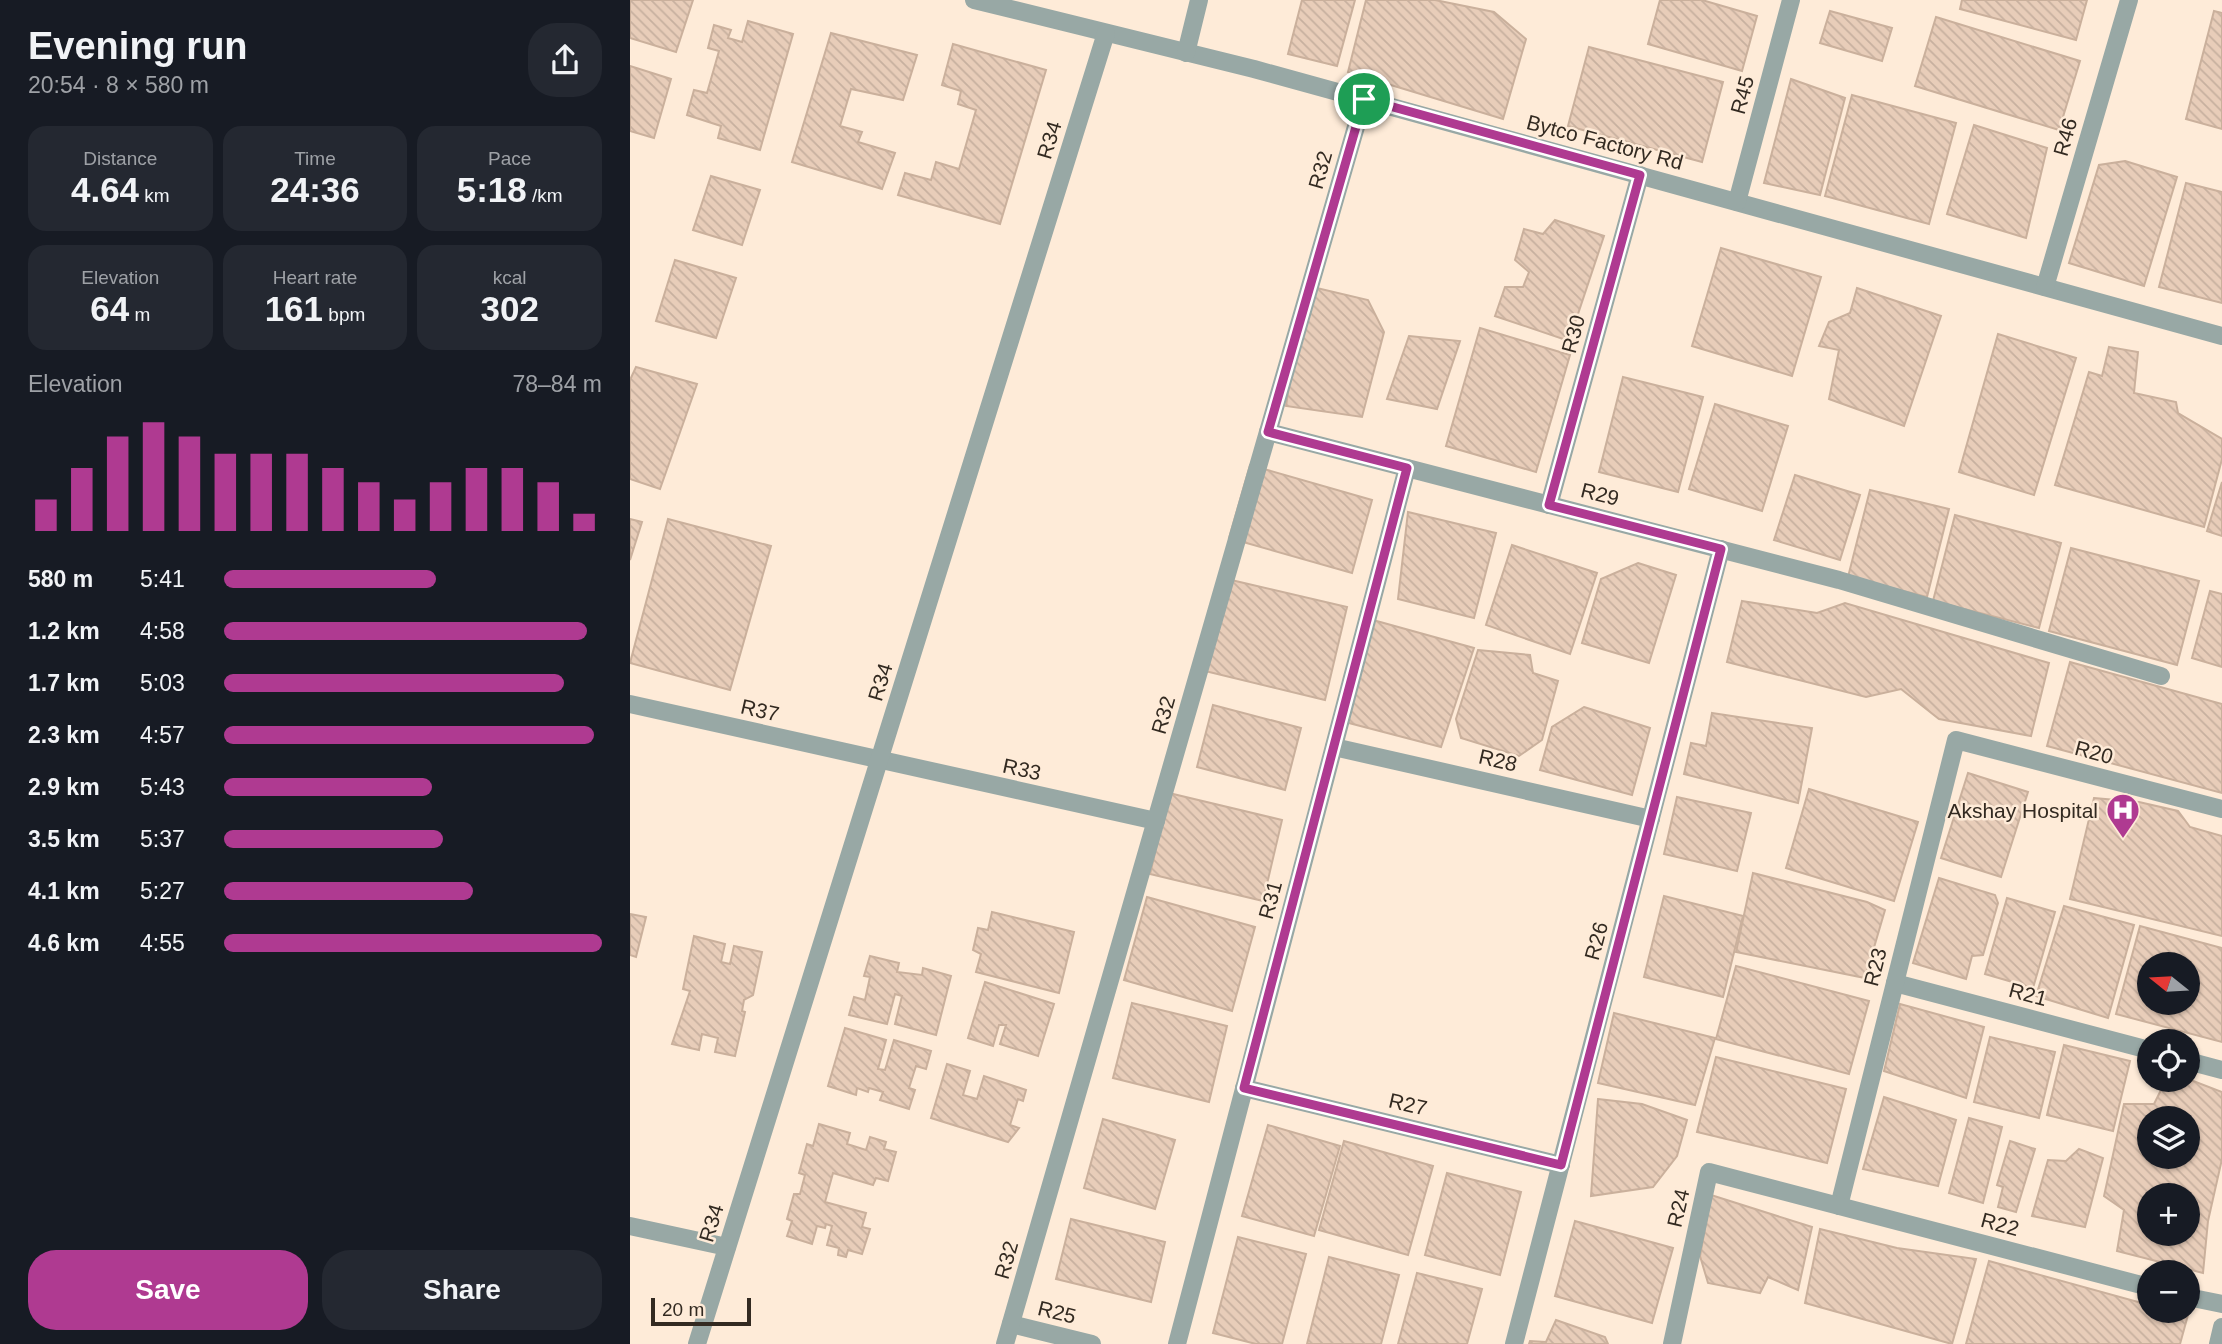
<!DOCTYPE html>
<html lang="en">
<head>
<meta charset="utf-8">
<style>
	body { margin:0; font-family:Helvetica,sans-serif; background:#242831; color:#f1f3f6; height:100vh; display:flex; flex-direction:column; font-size:26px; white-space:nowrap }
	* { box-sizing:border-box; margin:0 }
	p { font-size:23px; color:#9ea1a6 }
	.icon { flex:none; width:38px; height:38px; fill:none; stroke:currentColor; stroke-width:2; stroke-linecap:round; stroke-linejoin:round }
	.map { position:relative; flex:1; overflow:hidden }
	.drawer { display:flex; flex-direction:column; background:#171b24; width:630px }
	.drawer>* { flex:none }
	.needle { width:46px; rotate:288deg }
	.controls { position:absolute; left:1507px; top:952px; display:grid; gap:14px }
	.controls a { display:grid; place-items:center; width:63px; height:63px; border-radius:50%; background:#171b24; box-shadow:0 2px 5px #0004; font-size:35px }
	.scale { position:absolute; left:21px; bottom:18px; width:100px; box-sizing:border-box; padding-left:7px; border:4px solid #332a21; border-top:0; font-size:19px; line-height:24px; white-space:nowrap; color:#332a21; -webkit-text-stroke:5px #feebd8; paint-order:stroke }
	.pin { position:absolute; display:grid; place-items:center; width:60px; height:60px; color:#fff; margin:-30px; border:4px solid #fff; border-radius:50%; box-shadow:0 2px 7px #0007 }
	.round { display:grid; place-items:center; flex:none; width:74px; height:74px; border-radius:28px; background:#242831 }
	.summary { display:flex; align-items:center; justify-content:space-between; height:119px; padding:0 28px }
	h1 { font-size:38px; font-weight:700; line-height:52px }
	.figures { display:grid; grid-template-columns:repeat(3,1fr); gap:10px; height:119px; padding:7px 28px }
	.figures div { display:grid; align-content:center; border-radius:18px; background:#242831; text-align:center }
	.figures b { font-size:35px; font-weight:700 }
	.figures small { font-size:19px; font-weight:400 }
	.figures p { font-size:19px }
	.chart { height:196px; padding:14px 28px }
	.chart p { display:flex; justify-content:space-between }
	.chart svg { width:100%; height:126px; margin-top:7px; stroke:#af3a91; stroke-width:6 }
	.button { display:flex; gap:14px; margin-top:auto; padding:14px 28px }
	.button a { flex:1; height:80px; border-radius:28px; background:#af3a91; color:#fff; font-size:28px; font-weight:700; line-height:80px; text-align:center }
	.button a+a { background:#242831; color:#f1f3f6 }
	ul { padding:0 28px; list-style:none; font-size:23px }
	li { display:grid; grid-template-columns:112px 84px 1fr; align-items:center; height:52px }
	li i { height:18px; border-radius:9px; background:#af3a91 }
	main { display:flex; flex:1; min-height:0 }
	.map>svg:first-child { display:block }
	.building { fill:url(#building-back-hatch); stroke:#cab09c; stroke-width:2; fill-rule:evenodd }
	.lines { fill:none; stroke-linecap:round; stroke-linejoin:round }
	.street { stroke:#98a8a5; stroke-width:18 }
	.route-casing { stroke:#fff; stroke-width:14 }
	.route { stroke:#af3a91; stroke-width:9 }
	.labels { text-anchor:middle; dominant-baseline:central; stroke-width:5; stroke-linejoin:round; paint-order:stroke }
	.street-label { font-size:21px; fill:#332a21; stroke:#feebd8 }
	.poi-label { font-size:21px; fill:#332a21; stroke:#feebd8; text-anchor:end }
</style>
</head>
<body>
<main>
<section class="drawer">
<div class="summary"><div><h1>Evening run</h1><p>20:54 · 8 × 580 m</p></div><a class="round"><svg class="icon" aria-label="share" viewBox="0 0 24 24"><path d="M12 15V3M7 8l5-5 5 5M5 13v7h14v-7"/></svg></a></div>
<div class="figures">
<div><p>Distance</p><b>4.64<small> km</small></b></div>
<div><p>Time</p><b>24:36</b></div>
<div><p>Pace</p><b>5:18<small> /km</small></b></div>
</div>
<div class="figures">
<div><p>Elevation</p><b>64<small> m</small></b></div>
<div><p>Heart rate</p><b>161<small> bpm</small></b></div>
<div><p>kcal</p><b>302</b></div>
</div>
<div class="chart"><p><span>Elevation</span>78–84 m</p>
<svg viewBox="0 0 160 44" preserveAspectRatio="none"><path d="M5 44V33M15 44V22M25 44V11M35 44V6M45 44V11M55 44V17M65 44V17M75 44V17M85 44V22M95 44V27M105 44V33M115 44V27M125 44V22M135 44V22M145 44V27M155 44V38"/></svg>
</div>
<ul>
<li><b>580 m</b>5:41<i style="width:56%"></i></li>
<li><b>1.2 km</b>4:58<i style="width:96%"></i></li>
<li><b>1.7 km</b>5:03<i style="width:90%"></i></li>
<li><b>2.3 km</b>4:57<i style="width:98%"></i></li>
<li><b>2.9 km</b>5:43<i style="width:55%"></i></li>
<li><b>3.5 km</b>5:37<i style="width:58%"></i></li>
<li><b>4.1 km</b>5:27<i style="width:66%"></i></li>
<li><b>4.6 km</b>4:55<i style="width:100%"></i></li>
</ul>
<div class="button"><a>Save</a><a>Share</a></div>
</section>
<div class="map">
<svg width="1592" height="1344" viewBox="0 0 1592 1344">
	<defs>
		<pattern id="building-back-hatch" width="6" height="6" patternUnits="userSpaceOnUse" patternTransform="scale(1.75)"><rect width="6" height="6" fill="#e8cdb9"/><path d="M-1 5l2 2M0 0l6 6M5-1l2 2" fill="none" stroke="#c7b09f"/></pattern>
	</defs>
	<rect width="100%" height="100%" fill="#feebd8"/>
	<!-- building -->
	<g class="building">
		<path d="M0,0H63L46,52L0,38Z"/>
		<path d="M672,0H725L707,66L658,54Z"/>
		<path d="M736,0H805L864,12L896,39L873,119L718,72Z"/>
		<path d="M1030,0H1072L1127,16L1112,71L1018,44Z"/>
		<path d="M1332,0H1457L1446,40L1330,9Z"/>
		<path d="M1200,11L1262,28L1252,61L1190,43Z"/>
		<path d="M1584,11L1592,13V129L1556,119Z"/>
		<path d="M1306,17L1450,61L1429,130L1285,86Z"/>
		<path d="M118,21L163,34L130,150L88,138L91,126L57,115L64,90L77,93L89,51L78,48L84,25L101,30L98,38L112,42Z"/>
		<path d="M201,33L287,55L273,100L221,89L210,126L232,132L228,142L265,153L252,189L162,162Z"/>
		<path d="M323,44L416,70L370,224L268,195L275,173L301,180L306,162L329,169L346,110L328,104L331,91L312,85Z"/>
		<path d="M959,47L1093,82L1072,162L938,126Z"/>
		<path d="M0,66L41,79L24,138L0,131Z"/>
		<path d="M1161,79L1215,98L1190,195L1134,183Z"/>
		<path d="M1222,95L1326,123L1299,224L1195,196Z"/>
		<path d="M1344,125L1417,148L1396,238L1317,214Z"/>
		<path d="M1495,161L1547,177L1514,286L1439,263L1469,165Z"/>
		<path d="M81,176L130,190L112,245L63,230Z"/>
		<path d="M1556,183L1592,192V303L1529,287Z"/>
		<path d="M925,220L974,236L939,341L865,316L875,287H893L899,272L885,260L894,229L913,234Z"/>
		<path d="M1091,248L1191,277L1162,376L1062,346Z"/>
		<path d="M45,260L106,278L86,338L26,321Z"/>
		<path d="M674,285L738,300L754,332L732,417L656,406Z"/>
		<path d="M1227,288L1311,316L1274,426L1199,399L1209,350L1189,346L1199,322L1220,313Z"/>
		<path d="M850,328L940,355L906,472L816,446Z"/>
		<path d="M1368,334L1446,358L1404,495L1329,472Z"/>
		<path d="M779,336L830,341L807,409L757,399Z"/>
		<path d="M1479,347L1508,352L1504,393L1546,402L1548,413L1592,439V459L1574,527L1425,485L1459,372L1472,376Z"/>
		<path d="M6,367L67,384L30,489L0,479V380Z"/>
		<path d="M993,377L1073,397L1048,492L969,472Z"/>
		<path d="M1085,404L1158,426L1132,511L1059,489Z"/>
		<path d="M620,465L742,500L722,573L599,538Z"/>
		<path d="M1165,475L1230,495L1210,560L1144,540Z"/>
		<path d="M1592,482V536L1577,531Z"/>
		<path d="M1240,490L1319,509L1297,597L1218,577Z"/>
		<path d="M778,512L866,533L844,618L768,599Z"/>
		<path d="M1325,515L1431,543L1409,628L1303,601Z"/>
		<path d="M0,519L12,522L0,560Z"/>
		<path d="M38,519L141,546L100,690L0,663Z"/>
		<path d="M882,545L967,573L940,654L856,625Z"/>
		<path d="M1441,548L1569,581L1547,665L1419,631Z"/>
		<path d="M1008,563L1046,575L1019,663L952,643L971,579Z"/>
		<path d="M597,579L717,607L695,700L575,671Z"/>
		<path d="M1580,591L1592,594V667L1562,658Z"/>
		<path d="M1112,601L1187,613L1215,603L1419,663L1401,736L1309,719L1271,689L1236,697L1097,662Z"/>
		<path d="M743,620L844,648L811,747L715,722Z"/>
		<path d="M848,650L900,655L903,673L928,681L912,740L889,756L831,738L826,719Z"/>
		<path d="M1440,662L1592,704V793L1417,746Z"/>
		<path d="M583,705L671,728L655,790L567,767Z"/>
		<path d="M954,707L1020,728L1002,795L910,770L922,727Z"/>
		<path d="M1082,713L1182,728L1168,803L1054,774L1061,743L1076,746Z"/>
		<path d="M1338,773L1398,792L1371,877L1311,858Z"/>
		<path d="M1179,789L1288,822L1264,901L1156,868Z"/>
		<path d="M539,793L652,820L633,901L520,874Z"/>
		<path d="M1047,797L1121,813L1107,871L1034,854Z"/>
		<path d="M1464,798L1509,802L1548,811L1560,827L1592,836V936L1440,899Z"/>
		<path d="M1123,873L1237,902L1255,910L1235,978L1106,952Z"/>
		<path d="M1309,878L1365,895L1368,903L1353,955L1342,956L1336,979L1283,963Z"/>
		<path d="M1034,896L1113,916L1093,997L1014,977Z"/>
		<path d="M517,897L625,927L602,1011L494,980Z"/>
		<path d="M1377,898L1425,912L1403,988L1355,974Z"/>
		<path d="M1434,906L1504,925L1478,1018L1406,996Z"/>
		<path d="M362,912L444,932L429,993L346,972L351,954L343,950L348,928L358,930Z"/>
		<path d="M0,914L16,917L6,957L0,955Z"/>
		<path d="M1510,926L1592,948V1042L1486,1014ZM1519,964H1558V1003H1519Z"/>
		<path d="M64,936L95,944L91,962L100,964L104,946L132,952L123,995L114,1000L112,1011L115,1012L105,1056L85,1052L88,1038L72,1034L69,1050L42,1044L60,991L53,989Z"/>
		<path d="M240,956L269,963L267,972L292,975L293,968L321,976L306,1035L265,1024L272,996L265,994L257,1024L219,1015L224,997L235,1000L240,977L234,976Z"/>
		<path d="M1106,966L1239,1001L1219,1074L1086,1039Z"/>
		<path d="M355,982L424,1004L408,1056L370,1044L376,1025H369L363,1046L338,1038Z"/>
		<path d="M502,1003L597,1026L579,1102L483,1078Z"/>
		<path d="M1270,1004L1354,1027L1336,1098L1254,1071Z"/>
		<path d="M984,1013L1085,1038L1065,1105L968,1083Z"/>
		<path d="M215,1028L256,1040L248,1069L255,1070L264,1040L301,1051L296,1069L286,1066L279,1088L285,1090L279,1109L250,1100L253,1092L239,1088L238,1092L227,1088L226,1095L198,1086Z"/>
		<path d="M1360,1037L1425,1052L1409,1118L1344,1102Z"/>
		<path d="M1434,1045L1500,1061L1483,1131L1417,1115Z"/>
		<path d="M1086,1057L1216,1089L1197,1163L1067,1132Z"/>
		<path d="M317,1064L340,1071L333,1095L347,1099L354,1076L396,1090L393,1101L388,1099L380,1125L389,1128L378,1142L301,1118Z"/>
		<path d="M1558,1079L1592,1092V1159L1578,1221L1573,1273L1487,1251L1494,1210L1474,1196L1494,1104H1524L1536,1080ZM1519,1118H1558V1157H1519ZM1519,1195H1558V1234H1519Z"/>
		<path d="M1254,1097L1326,1120L1308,1186L1233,1169Z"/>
		<path d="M968,1099L1012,1104L1057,1120L1047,1156L1023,1187L961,1196Z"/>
		<path d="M1339,1118L1372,1127L1353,1203L1319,1193Z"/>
		<path d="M473,1119L545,1140L525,1209L454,1188Z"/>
		<path d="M189,1124L220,1133L217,1144L236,1150L240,1137L256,1142L254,1149L266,1152L258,1181L246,1178L243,1185L203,1173L195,1202L236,1213L232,1227L240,1229L232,1254L218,1250L216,1257L208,1255L209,1248L197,1245L202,1226L196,1224L195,1228L187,1226L182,1244L157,1236L162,1221L157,1219L164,1194H170L175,1175L169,1173L177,1144L183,1146Z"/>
		<path d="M638,1125L710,1146L684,1236L612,1216Z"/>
		<path d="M714,1141L803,1166L778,1255L689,1230Z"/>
		<path d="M1380,1141L1405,1149L1386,1212L1368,1207L1373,1187L1367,1185Z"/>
		<path d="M1449,1149L1473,1158L1455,1227L1402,1216L1418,1160L1436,1161Z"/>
		<path d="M817,1173L891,1192L870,1275L795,1255Z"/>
		<path d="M1081,1195L1182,1227L1168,1290L1138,1277L1130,1293L1078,1283L1070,1256Z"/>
		<path d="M441,1219L535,1242L521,1302L426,1279Z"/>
		<path d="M945,1221L1043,1248L1022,1323L925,1296Z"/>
		<path d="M1190,1229L1267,1248L1346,1259L1322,1344L1175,1303Z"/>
		<path d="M608,1237L676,1254L652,1344H626L583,1333Z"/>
		<path d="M699,1257L769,1275L751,1344H677Z"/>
		<path d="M1359,1261L1519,1305V1311H1542L1558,1315L1550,1344H1336Z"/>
		<path d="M787,1273L852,1289L837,1344H768Z"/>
		<path d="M926,1320L975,1337L978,1344H899L900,1341L916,1342Z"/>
	</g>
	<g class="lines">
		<!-- street -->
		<g class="street">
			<path d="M344,0L624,69L1592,336"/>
			<path d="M556,53L569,0"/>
			<path d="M1107,202L1161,0"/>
			<path d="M1415,287L1499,0"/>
			<path d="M638,432L1209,580L1531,676"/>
			<path d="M919,505L1010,175"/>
			<path d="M0,704L526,821"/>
			<path d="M704,747L1021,819"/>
			<path d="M1265,983L1519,1050"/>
			<path d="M1558,1061L1592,1070"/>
			<path d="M614,1088L931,1165"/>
			<path d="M1209,1206L1326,740L1592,809"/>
			<path d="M0,1226L97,1247"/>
			<path d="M1558,1297L1592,1304"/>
			<path d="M381,1324L462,1344"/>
			<path d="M67,1344L476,33"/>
			<path d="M375,1344L734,99"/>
			<path d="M547,1344L777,468"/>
			<path d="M884,1344L1091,549"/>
			<path d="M1042,1344L1079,1172L1519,1287"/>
			<path d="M1588,1344L1592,1327"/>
		</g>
	</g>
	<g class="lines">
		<defs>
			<path id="route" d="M734,99L1010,175L919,505L1091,549L931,1165L614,1088L777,468L638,432Z"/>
		</defs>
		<!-- route casing -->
		<use href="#route" class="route-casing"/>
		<!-- route -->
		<use href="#route" class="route"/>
	</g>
	<!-- icons -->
	<defs>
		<symbol id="hospital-pin" viewBox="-11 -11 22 30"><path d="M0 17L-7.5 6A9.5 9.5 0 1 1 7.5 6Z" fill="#af3a91" stroke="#feebd8"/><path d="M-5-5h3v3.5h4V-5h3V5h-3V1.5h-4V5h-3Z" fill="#fff"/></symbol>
	</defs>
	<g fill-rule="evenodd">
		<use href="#hospital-pin" x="1474" y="791" width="38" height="52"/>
	</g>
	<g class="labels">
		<!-- street labels -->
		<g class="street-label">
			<text transform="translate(1112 95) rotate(-75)">R45</text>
			<text transform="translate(1435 137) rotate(-74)">R46</text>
			<text transform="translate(419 140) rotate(-73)">R34</text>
			<text transform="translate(975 142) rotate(15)">Bytco Factory Rd</text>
			<text transform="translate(690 170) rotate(-74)">R32</text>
			<text transform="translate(943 334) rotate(-75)">R30</text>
			<text transform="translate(970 494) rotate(14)">R29</text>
			<text transform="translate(250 682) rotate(-73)">R34</text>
			<text transform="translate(130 710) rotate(13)">R37</text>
			<text transform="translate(533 715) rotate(-74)">R32</text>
			<text transform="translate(1464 752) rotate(15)">R20</text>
			<text transform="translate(868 760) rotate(13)">R28</text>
			<text transform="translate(392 769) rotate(12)">R33</text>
			<text transform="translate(640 900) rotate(-75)">R31</text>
			<text transform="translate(966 941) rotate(-75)">R26</text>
			<text transform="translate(1245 967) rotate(-76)">R23</text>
			<text transform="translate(1398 994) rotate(15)">R21</text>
			<text transform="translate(778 1104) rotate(13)">R27</text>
			<text transform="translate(1048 1208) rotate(-77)">R24</text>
			<text transform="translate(81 1223) rotate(-73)">R34</text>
			<text transform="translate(1370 1224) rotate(15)">R22</text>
			<text transform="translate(376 1260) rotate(-74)">R32</text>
			<text transform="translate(427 1312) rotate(14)">R25</text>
		</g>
		<!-- poi labels -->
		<g class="poi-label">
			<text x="1468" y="810">Akshay Hospital</text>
		</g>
	</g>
</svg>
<div class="controls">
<a><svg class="needle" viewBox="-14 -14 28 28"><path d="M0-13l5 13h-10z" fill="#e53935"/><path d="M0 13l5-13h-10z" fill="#9ea1a6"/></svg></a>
<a><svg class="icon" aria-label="locate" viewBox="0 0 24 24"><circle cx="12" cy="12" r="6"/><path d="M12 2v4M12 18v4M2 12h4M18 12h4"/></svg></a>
<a><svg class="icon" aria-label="layers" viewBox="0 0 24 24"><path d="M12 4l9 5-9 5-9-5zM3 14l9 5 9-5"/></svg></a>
<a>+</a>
<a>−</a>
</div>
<div class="scale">20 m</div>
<div class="pin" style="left:734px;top:99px;background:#1e9e55"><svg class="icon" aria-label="arrive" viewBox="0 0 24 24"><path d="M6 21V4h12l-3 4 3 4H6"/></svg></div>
</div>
</main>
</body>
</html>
